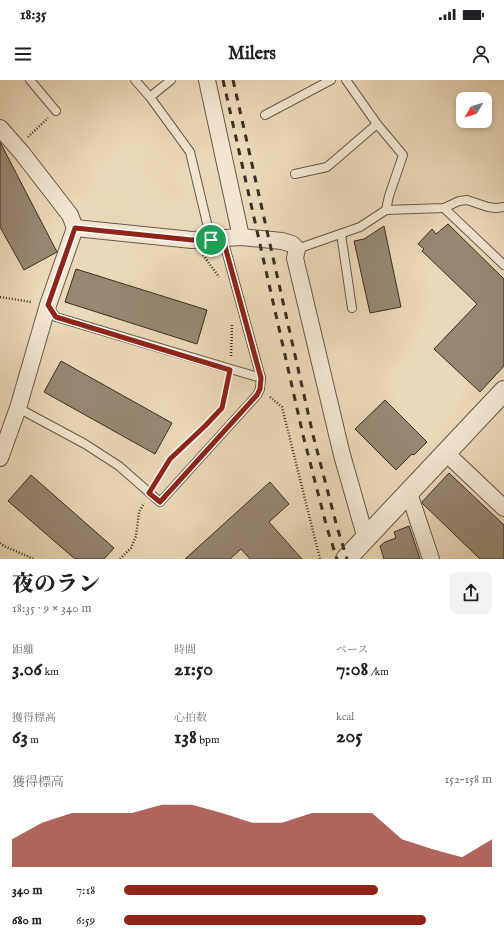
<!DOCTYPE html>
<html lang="ja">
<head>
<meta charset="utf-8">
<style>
	body { margin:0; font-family:"IM FELL English","Noto Serif JP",serif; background:#f2f2f2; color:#202124; height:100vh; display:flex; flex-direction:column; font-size:15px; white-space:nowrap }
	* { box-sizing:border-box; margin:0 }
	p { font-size:13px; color:#757577 }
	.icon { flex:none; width:22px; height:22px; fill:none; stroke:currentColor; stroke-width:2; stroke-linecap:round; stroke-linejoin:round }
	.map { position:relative; height:479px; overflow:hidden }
	.sheet { display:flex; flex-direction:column; background:#fff; flex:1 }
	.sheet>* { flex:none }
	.needle { width:26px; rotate:232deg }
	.controls { position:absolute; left:456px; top:12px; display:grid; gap:8px }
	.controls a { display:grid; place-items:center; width:36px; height:36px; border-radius:8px; background:#fff; box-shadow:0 2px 6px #0003; font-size:20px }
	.pin { position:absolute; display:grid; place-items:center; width:34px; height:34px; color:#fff; margin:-17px; border:2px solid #fff; border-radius:50%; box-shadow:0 1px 4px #0007 }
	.round { display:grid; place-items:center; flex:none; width:42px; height:42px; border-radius:8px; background:#f2f2f2 }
	.headline { display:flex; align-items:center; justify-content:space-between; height:68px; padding:0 12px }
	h1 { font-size:22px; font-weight:800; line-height:30px }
	.figures { display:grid; grid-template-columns:repeat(3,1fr); gap:6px; height:68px; padding:4px 12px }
	.figures div { display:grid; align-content:center }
	.figures b { font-size:20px; font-weight:800 }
	.figures small { font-size:11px; font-weight:400 }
	.figures p { font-size:11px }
	.chart { height:112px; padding:8px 12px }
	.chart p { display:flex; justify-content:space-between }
	.chart svg { width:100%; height:72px; margin-top:4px; fill:#8f2418; opacity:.7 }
	ul { padding:0 12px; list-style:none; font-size:13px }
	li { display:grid; grid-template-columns:64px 48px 1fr; align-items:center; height:30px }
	li i { height:10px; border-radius:5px; background:#8f2418 }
	.status { display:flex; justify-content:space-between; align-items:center; height:28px; padding:0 20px; background:#fff; direction:ltr }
	.status svg { height:11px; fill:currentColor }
	header { display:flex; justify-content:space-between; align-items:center; height:52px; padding:0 12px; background:#fff; font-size:18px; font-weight:800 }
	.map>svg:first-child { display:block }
	.building { fill:#978772; stroke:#3b3027 }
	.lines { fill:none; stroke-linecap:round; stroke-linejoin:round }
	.service-casing { stroke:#675a4b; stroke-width:10 }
	.minor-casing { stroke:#675a4b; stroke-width:18 }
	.tertiary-casing { stroke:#675a4b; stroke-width:22 }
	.path { stroke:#3b3027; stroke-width:2.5; stroke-dasharray:1 2; stroke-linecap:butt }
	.service { stroke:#f2e6d1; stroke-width:8 }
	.minor { stroke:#f2e6d1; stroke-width:16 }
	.tertiary { stroke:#f2e6d1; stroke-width:20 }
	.rail { stroke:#3b3027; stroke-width:3; stroke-dasharray:7 7; stroke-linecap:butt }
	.route-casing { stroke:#fff; stroke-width:8 }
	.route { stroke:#8f2418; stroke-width:5 }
</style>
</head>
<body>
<div class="status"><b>18:35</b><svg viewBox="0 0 49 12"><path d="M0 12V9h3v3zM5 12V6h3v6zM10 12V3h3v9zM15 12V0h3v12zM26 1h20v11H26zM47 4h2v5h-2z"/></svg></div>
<header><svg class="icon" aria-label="menu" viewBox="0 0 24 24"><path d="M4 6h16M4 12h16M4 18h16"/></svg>Milers<svg class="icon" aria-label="person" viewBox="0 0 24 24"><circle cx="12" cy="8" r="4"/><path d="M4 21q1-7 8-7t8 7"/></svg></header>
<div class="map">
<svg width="504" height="479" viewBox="0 0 504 479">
	<rect width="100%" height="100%" fill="#ebd8b8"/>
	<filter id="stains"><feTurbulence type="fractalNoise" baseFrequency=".005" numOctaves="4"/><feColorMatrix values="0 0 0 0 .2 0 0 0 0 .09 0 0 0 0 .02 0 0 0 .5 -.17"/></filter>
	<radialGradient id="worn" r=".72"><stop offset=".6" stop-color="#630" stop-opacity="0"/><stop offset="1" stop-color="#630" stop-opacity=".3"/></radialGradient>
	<!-- building -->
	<g class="building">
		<path d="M0,62L57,172L24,190L0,147Z"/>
		<path d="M448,144L504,199V286L480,312L434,269L477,224L422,171L424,169L418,164L432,149L436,154Z"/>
		<path d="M384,146L401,227L370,233L354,161L364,159Z"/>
		<path d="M76,189L207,230L197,264L65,222Z"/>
		<path d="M61,281L172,343L155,374L44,312Z"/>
		<path d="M385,320L427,362L414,375L412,374L396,390L355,349Z"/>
		<path d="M449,393L504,445V479H480L423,424L422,422Z"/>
		<path d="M31,395L114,468L104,479H75L8,421Z"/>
		<path d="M270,402L289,424L269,442L302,479H250L241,469L230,479H185Z"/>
		<path d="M409,446L420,479H384L380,466L385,462L396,458L394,452Z"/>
	</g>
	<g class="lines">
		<defs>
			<g id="service">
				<path d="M30,0L56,31"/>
				<path d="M135,0L150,17L190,72L211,160"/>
				<path d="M346,0L377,44L403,75L389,116L386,130"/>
				<path d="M150,17L171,0"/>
				<path d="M265,35L331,0"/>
				<path d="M295,94L327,87L377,44"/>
				<path d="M444,128L504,185"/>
				<path d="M341,154L352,228"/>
				<path d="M223,159L261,298"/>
				<path d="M297,169L360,147L386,130L444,128L459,121L467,120L488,127L496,128L504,127"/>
				<path d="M18,328L85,364L119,386L160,422L257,315L260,309L261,298L56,237L48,226"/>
			</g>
			<g id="minor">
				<path d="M207,0L241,157"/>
				<path d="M0,48L22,73L70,135L75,148L48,225L18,328L0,378"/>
				<path d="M75,148L192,160L241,157L282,161L292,164L297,169L295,178L342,375L366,459"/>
				<path d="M446,373L504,428"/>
				<path d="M409,413L431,479"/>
			</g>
			<path id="tertiary" d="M346,479L504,311"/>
		</defs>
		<!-- service casing -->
		<use href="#service" class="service-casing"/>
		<!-- minor casing -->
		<use href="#minor" class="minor-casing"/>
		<!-- tertiary casing -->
		<use href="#tertiary" class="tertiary-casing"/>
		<!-- path -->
		<g class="path">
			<path d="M28,57L48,38"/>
			<path d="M203,175L219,197"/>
			<path d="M0,217L31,222"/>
			<path d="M231,276L232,245"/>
			<path d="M270,317L282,327L320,479"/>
			<path d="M156,403L170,379L205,346L222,328L229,300"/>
			<path d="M0,463L4,466L34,479"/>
			<path d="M120,479L131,468L136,456L139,432L144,423"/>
		</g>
		<!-- service -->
		<use href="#service" class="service"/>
		<!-- minor -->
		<use href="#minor" class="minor"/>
		<!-- tertiary -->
		<use href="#tertiary" class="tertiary"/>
		<!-- rail -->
		<g class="rail">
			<path d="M223,0L303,355L327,448L337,479"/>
			<path d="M233,0L313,355L337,447L347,479"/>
		</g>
	</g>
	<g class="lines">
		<defs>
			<path id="route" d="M75,148L192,160L223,159L261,298L260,309L257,315L160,422L149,413L170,379L205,346L222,328L230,290L56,237L48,225Z"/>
		</defs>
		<!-- route casing -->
		<use href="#route" class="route-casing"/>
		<!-- route -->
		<use href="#route" class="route"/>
	</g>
	<rect width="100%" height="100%" filter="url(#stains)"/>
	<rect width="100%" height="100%" fill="url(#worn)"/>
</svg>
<div class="controls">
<a><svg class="needle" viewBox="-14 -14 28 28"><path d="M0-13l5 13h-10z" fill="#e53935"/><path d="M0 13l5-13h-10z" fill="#757577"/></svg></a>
</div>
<div class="pin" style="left:211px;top:160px;background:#1e9e55"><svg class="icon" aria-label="arrive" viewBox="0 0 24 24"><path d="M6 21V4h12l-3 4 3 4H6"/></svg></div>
</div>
<section class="sheet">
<div class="headline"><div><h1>夜のラン</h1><p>18:35 · 9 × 340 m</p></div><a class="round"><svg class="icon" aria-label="share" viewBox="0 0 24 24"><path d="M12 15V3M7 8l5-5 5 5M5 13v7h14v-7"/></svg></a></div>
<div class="figures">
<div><p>距離</p><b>3.06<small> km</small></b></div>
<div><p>時間</p><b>21:50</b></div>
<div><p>ペース</p><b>7:08<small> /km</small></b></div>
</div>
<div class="figures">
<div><p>獲得標高</p><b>63<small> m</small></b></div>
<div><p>心拍数</p><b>138<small> bpm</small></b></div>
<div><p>kcal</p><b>205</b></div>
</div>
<div class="chart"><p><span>獲得標高</span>152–158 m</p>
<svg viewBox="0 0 160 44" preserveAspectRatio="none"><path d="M0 44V27L10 17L20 11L30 11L40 11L50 6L60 6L70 11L80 17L90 17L100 11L110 11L120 11L130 27L140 33L150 38L160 27V44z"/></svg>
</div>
<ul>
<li><b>340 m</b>7:18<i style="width:69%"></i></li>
<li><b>680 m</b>6:59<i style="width:82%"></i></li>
</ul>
</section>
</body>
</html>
